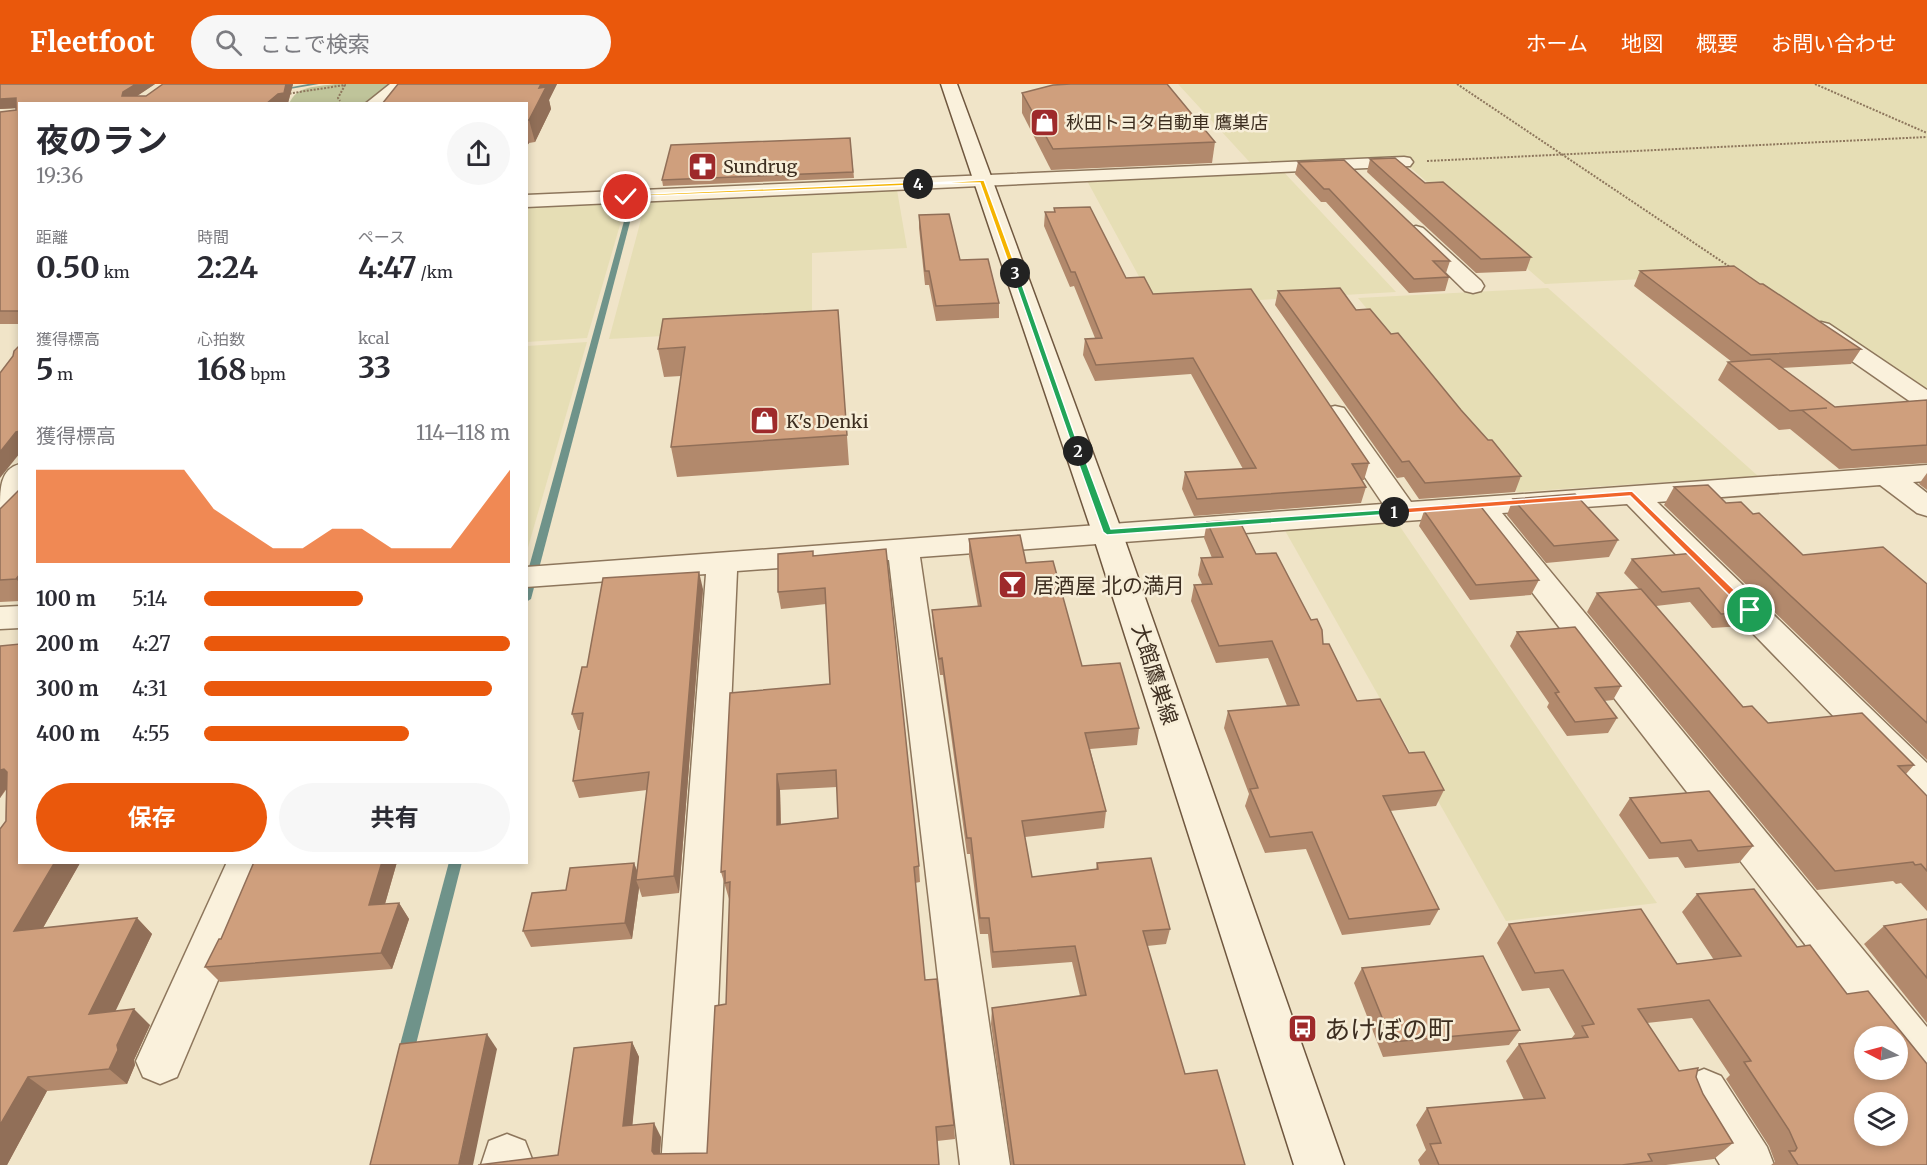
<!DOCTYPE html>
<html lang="ja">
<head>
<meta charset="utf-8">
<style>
	body { margin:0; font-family:Merriweather,"Noto Sans JP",serif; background:#f7f7f7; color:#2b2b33; height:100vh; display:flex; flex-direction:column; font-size:22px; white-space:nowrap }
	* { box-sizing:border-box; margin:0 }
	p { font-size:20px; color:#7c7c81 }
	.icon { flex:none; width:33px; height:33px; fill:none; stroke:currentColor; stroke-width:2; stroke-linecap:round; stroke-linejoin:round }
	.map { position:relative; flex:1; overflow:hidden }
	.sheet { position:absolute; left:18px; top:18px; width:510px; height:762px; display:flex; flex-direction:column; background:#fff; border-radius:0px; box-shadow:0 3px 9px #0003 }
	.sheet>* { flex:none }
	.needle { width:39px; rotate:276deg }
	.buttons { position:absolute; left:1854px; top:942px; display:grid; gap:12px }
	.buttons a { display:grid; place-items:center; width:54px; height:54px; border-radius:50%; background:#fff; box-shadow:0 3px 9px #0003; font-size:30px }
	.pin { position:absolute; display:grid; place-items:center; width:51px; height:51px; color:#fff; margin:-26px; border:3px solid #fff; border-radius:50%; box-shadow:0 2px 6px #0007 }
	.km { position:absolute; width:30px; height:30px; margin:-15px; border-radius:50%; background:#222; color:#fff; font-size:16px; line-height:30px; text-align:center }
	.round { display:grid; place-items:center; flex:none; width:63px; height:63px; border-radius:32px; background:#f7f7f7 }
	.summary { display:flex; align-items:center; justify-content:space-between; height:102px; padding:0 18px }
	h1 { font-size:33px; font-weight:700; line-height:45px }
	.stats { display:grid; grid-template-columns:repeat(3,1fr); gap:9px; height:102px; padding:6px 18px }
	.stats div { display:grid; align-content:center }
	.stats b { font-size:30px; font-weight:700 }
	.stats small { font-size:16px; font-weight:400 }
	.stats p { font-size:16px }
	.chart { height:168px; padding:12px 18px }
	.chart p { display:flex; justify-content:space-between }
	.chart svg { width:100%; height:108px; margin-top:6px; fill:#ea580c; opacity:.7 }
	.primary-button { display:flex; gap:12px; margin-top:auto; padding:12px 18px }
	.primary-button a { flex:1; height:69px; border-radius:36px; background:#ea580c; color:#fff; font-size:24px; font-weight:700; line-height:69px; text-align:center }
	.primary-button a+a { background:#f7f7f7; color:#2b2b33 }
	ul { padding:0 18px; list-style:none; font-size:20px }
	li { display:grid; grid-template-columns:96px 72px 1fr; align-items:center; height:45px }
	li i { height:15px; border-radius:8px; background:#ea580c }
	header { display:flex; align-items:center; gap:36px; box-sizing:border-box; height:84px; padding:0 30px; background:#ea580c; color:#fff }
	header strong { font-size:28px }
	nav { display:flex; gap:33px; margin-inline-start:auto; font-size:21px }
	.search { width:420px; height:54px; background:#f7f7f7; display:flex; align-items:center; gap:15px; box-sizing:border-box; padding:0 21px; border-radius:33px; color:#7c7c81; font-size:22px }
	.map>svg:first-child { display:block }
	.farmland { fill:#e6deb5 }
	.cemetery { fill:#bfc49a }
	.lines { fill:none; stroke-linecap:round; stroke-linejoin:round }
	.stream { fill:#6f938a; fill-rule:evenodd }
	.minor-casing { stroke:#8d765c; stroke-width:3 }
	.secondary-casing { stroke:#6f573f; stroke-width:3 }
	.path { stroke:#8d765c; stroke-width:2; stroke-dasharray:2 1.5; stroke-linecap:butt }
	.minor { fill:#faf1dc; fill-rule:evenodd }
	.secondary { fill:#faf1dc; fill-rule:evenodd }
	.wall { fill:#b2896c; fill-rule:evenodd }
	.shaded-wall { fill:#916f58 }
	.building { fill:#cf9f7d; stroke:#916f58; stroke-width:1.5; fill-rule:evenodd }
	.split-1 { fill:#f0652b; stroke:#fff; stroke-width:1.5 }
	.split-2 { fill:#22a559; stroke:#fff; stroke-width:1.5 }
	.split-3 { fill:#22a559; stroke:#fff; stroke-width:1.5 }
	.split-4 { fill:#f5b400; stroke:#fff; stroke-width:1.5 }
	.split-5 { fill:#f5b400; stroke:#fff; stroke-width:1.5 }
	.labels { text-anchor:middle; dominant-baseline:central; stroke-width:5; stroke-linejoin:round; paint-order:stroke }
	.far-poi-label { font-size:18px; fill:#3d2e20; stroke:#f7eed8; text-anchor:start }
	.poi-label { font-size:21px; fill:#3d2e20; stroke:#f7eed8; text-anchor:start }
	.street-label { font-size:21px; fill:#3d2e20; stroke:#f7eed8 }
	.near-poi-label { font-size:26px; fill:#3d2e20; stroke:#f7eed8; text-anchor:start }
</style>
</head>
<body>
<header>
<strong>Fleetfoot</strong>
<div class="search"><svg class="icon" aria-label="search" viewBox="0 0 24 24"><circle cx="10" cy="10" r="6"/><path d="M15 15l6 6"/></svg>ここで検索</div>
<nav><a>ホーム</a><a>地図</a><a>概要</a><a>お問い合わせ</a></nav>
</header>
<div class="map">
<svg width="1927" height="1081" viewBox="0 0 1927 1081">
	<rect width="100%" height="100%" fill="#f0e4c8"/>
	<!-- farmland -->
	<g class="farmland">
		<path d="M1178,0H1927V318L1740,190L1545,200L1404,78L1280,84L1396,208L1155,222L1085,93L1255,84Z"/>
		<path d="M897,106L907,164L812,169V244L609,255L646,117Z"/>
		<path d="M627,117L587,254L527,258L526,122Z"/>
		<path d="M1548,204L1758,392L1517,408L1358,214Z"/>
		<path d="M587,258L527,467V262Z"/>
		<path d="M1390,428L1657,819L1506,837L1279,436Z"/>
	</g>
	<!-- cemetery -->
	<path class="cemetery" d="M335,0H394L366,19L289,20C297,1 316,3 335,0Z"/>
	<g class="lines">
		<!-- stream -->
		<g class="stream">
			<path d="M308,0H319L278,7L276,6Z"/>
			<path d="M632,117L635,119L531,515L526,518V494L629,119Z"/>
			<path d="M449,778H462L413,972L410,977L405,979L400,977L397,972Z"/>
		</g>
		<defs>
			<g id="minor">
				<path d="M390,0H408L384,20H365Z"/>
				<path d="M1404,73L1410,74L1413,78L1410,82L526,123V111Z"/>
				<path d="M1416,142L1423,144L1481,197L1484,202L1481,207L1473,209L1465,207L1409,152L1406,148L1409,144Z"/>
				<path d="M1821,238L1829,240L1927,306V326L1918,323L1813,250L1809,245L1813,240Z"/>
				<path d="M1335,322L1344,324L1411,418L1927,381V397L1913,398L1927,409V432L1917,429L1880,401L1657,418L1927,679V718L1913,714L1627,420L1502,429L1927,943V1003C1898,992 1898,982 1898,952H1876L1473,432L920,473L1010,1081H960L889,476L737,487L711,1081H661L706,490L526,503V483L1383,420L1322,330L1326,324Z"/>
				<path d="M20,380V408L10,421L0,424C0,405 0,385 20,380Z"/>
				<path d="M20,522V544L0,545V523Z"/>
				<path d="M227,778H268L177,993L160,1000L143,993L136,977Z"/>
				<path d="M1704,985L1721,992L1767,1063L1774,1081H1720L1687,1026L1680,1009L1687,992Z"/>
				<path d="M507,1050L525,1057L532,1075L531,1081H481L489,1057Z"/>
			</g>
			<path id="secondary" d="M941,0H957L1122,448L1344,1081H1294L1092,448Z"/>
		</defs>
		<!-- minor casing -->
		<use href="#minor" class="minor-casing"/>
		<!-- secondary casing -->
		<use href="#secondary" class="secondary-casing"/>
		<!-- path -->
		<g class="path">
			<path d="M1457,0L1733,185"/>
			<path d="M1815,0L1927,49"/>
			<path d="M286,10L345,1L338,14L340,17"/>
			<path d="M1427,77L1927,53"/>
		</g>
		<!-- minor -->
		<use href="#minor" class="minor"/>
		<!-- secondary -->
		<use href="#secondary" class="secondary"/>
	</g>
	<!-- wall -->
	<g class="wall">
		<path d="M0,0H155L137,12H146L163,0H293L288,19H282L20,20V240H0V28L16,26V24L0,25Z"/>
		<path d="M541,0H557L549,16L551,25L535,58L529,59L526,63V20Z"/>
		<path d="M1022,9L1215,58L1212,79L1051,86L1022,29Z"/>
		<path d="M850,54L854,94L663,102L662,96Z"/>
		<path d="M1370,75L1425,99L1531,173L1526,187L1476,189L1367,88Z"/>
		<path d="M1298,78L1450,177L1446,189L1449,193L1445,207L1409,209L1326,118H1321L1295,90Z"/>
		<path d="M1054,124L1126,194L1153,210L1369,379L1364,396H1362L1366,403L1361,419L1194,432L1182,405L1185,388L1243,385L1191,290L1095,297L1083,271L1085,255L1095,254L1074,202L1070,203L1044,142L1045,128H1054Z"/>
		<path d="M919,131L999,219V234L936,237L929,201H925L919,144Z"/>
		<path d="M1640,187L1760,200L1861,265L1851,280L1782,284L1835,323L1927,316V379L1839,385L1790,345L1779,346L1718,296L1728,278H1732L1634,202Z"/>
		<path d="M1278,207L1356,226L1391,250L1521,392L1515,408L1419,415L1404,393L1397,394L1275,221Z"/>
		<path d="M840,253L849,381L677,393L671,363L681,292L664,293L658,265Z"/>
		<path d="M1927,389V406L1919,400Z"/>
		<path d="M1674,403L1726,419L1753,430L1803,471L1927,500V676L1664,421Z"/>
		<path d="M20,405V517L0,518V425Z"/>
		<path d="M1513,415L1618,456L1609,473L1546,479L1507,431Z"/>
		<path d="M1439,422L1539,496L1531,511L1470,516L1419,442L1424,427L1438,426Z"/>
		<path d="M1207,438L1256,470L1323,560L1357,617L1444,706L1436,722L1390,727L1439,825L1430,841L1342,851L1306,765L1265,769L1245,722L1249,710L1224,644L1228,627L1287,622L1268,574L1216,579L1191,517L1194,501L1202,500L1198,491L1201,474H1212L1204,454Z"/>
		<path d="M969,455L1026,479L1082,582L1139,644L1137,661L1090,665L1106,727L1104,744L1025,753L1032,793L1096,786L1097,779L1170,845L1166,860L1147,862L1185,990L1245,1081H1011L991,940L992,924L1080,912L1072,878L992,884L988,850H980L970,770H967L943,591H940L933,542L932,526L978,523L969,472Z"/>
		<path d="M886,465L919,782L920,798L915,799L925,896L954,1041L955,1055L937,1057L939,1081L558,1071L632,958L639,973L632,1041L661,1053L660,1070L707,1069L726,920L730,815H729L721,788L830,600L826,520L781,525L778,508L813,467V472ZM837,703L838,734L781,740L780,706Z"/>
		<path d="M1632,475L1752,528L1743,542L1712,544L1690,518L1656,522L1743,623L1768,639L1914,681L1906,690L1927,712V827L1901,799L1896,800L1893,797L1817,806L1587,528L1597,509L1639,505L1624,489Z"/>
		<path d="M703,505L679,809L642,813L639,804L632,855L531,863L523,847L566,806L634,779L637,787L647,706L579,714L573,697L581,646H578L572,630L587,583Z"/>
		<path d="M1517,548L1621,602L1613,616L1604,617L1617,634L1608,649L1567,652L1547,623L1549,619L1510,562Z"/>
		<path d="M0,562L20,778H87L80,779L43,844L137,834L152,850L115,927L150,941L134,976L135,981L127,1000L47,1007L7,1081H0L6,706L0,714Z"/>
		<path d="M1630,714L1753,762L1739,779L1685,784L1678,773L1649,775L1619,731Z"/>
		<path d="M397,778L385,820L399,819L409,835L392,885L220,898L205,883L221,855Z"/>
		<path d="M1697,810L1927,1081H1771L1775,1078L1769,1062L1726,995L1730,991L1692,934L1647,939L1679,987L1696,993L1703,1010L1733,1059L1714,1075L1666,1081H1420L1418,1076L1426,1066L1416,1041L1427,1024L1524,1016L1506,977L1519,960L1571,955L1575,950L1549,904L1522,907L1497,859L1509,840L1677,880L1714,876L1682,828Z"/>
		<path d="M1927,835V939L1864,860L1884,842Z"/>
		<path d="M1362,884L1520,946L1509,961L1383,973L1354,899Z"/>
	</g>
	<!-- shaded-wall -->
	<g class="shaded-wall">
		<path d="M136,0H155L128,18L122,12L123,8Z"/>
		<path d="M286,0H293L288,19L266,20Z"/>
		<path d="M541,0H557L549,16L551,25L535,58L529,36L539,4Z"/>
		<path d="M16,14L20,24L0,25V15Z"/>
		<path d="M526,51L529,59L526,63Z"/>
		<path d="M20,347V369L0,394V368L16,348Z"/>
		<path d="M699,488L703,505L679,809L674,792Z"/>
		<path d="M20,490V499L16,495Z"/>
		<path d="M4,685L19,702L5,706L0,714V686Z"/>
		<path d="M777,690L780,706L781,757L777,741Z"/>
		<path d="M55,778L80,779L32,863L14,847Z"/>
		<path d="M382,778H397L380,837L369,821Z"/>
		<path d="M634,779L640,795L636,796L639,804L632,855L625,839Z"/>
		<path d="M399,819L409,835L392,885L381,869Z"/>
		<path d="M137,834L152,850L107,945L89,930Z"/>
		<path d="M134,925L150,941L134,976L135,981L127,1000L109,985L117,961Z"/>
		<path d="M487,950L497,965L473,1081H459Z"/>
		<path d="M632,958L639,973L631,1056L623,1042Z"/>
		<path d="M28,993L47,1007L7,1081H0V1041Z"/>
		<path d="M654,1039L661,1053L659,1081L652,1067Z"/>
	</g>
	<!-- building -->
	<g class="building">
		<path d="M0,0H136L123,8L122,12H146L163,0H286L284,9L278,10L266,20H20V227H0V28L16,26V14L0,15Z"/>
		<path d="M398,0H541L539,4L546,3L529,36H526V20H382Z"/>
		<path d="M1071,0H1167L1215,58L1053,65L1022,9L1053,1Z"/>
		<path d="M850,54L853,88L662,96L671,61Z"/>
		<path d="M1395,74L1425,99L1443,98L1531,173L1481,175L1370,75Z"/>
		<path d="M1344,76L1450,177H1433L1449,193L1414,195L1329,105H1324L1298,78Z"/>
		<path d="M1090,123L1126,194L1144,193L1153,210L1251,205L1369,379L1352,380L1366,403L1197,415L1185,388L1256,384L1193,274L1096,281L1085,255L1102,254L1075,188H1071L1045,128H1055L1054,124Z"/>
		<path d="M949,130L960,176L988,175L999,219L936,222L929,187H925L919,131Z"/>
		<path d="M1734,182L1760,200H1763L1861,265L1751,271L1640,187Z"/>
		<path d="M1340,204L1356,226L1370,225L1391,250L1398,249L1461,326L1488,356H1492L1521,392L1425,399L1409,377L1402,378L1278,207Z"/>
		<path d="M838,226L847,351L671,363L685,263L658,265L663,235Z"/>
		<path d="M20,261V347L16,348L0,368V289L13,272L14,267Z"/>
		<path d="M1770,275L1835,323L1927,316V361L1852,366L1802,326L1827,324L1790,327L1728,278Z"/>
		<path d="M1708,401L1726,419L1741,418L1753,430L1759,429L1803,471L1883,463L1927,500V639L1674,403Z"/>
		<path d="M20,405V490L16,495L0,496V425Z"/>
		<path d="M1575,410L1618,456L1554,462L1513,415Z"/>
		<path d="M1478,419L1539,496L1476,501L1424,427L1442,426L1439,422Z"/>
		<path d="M1239,436L1256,470L1276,469L1311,536L1317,535L1322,546L1323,560H1329L1357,617L1380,615L1409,669L1424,668L1444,706L1383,712L1439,825L1349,835L1312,748L1270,753L1250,705L1258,704L1228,627L1299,621L1272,557L1219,562L1194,501L1212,500L1201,474L1223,473L1207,438Z"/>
		<path d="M1020,451L1026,479L1053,477L1082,582L1120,579L1139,644L1085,649L1106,727L1022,737L1032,793L1098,785L1097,779L1151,774L1170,845L1143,847L1185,990L1217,986L1245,1081H1014L992,924L1086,911L1075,862L993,868L989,834H980L971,754H967L942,574L939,575L932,526L981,522L969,455Z"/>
		<path d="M886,465L919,782L914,783L925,896L937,895L954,1041L936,1043L939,1081H478L558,1071L574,964L632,958L623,1042L654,1039L652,1067L654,1070L707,1069L715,922L726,920L730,798L725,799V787L721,788L730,609L830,600L825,504L778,508V470L813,467V472ZM836,686L838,734L777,741V690Z"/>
		<path d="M1694,469L1752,528L1721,530L1699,504L1662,508L1632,475Z"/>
		<path d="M699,488L674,792L636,796L649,688L573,697L583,629L572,630L582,583H587L603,494Z"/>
		<path d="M1641,505L1743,623L1752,622L1768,639L1862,629L1914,681L1898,682L1927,712V787L1921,780L1915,781L1913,778L1835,787L1597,509Z"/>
		<path d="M1575,543L1621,602L1595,604L1617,634L1575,638L1555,609L1559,608L1517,548Z"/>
		<path d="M20,560V778H55L14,847L137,834L89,930L134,925L117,961L118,966L109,985L28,993L0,1041V745L6,737L7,688L4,685L0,686V562Z"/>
		<path d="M1709,707L1753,762L1698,767L1691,756L1661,759L1630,714Z"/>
		<path d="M254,778H382L369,821L399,819L381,869L205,883L219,855H221Z"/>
		<path d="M634,779L625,839L523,847L532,809L566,806L570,784Z"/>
		<path d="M1754,805L1797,863L1810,861L1847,910L1868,907L1927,980V1081H1798L1789,1067H1795L1797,1064L1789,1046L1744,978L1751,977L1709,916L1638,925L1679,987L1698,984L1696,993L1703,1010L1733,1059L1648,1070L1652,1077L1622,1081H1439L1430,1060L1441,1059L1427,1024L1545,1014L1519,960L1588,953L1582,942L1594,940L1563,886L1535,889L1509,840L1641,825L1677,880L1741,872L1697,810ZM1864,952H1898V986H1864ZM1864,1018H1898V1052H1864Z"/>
		<path d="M1927,835V894L1884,842Z"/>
		<path d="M1483,872L1520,946L1392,958L1362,884Z"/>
		<path d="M487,950L459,1080H464L463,1081H370L400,960Z"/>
	</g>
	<!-- split-1 -->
	<path class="split-1" d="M1632,407L1753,524V529H1747L1630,412L1394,430L1390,428L1394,425Z"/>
	<!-- split-2 -->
	<path class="split-2" d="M1078,364L1082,367L1111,445L1394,425L1399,428L1394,430L1107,451L1103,448L1074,367Z"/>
	<!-- split-3 -->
	<path class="split-3" d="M1015,187L1018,189L1081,369L1074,367L1012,189Z"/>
	<!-- split-4 -->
	<path class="split-4" d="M984,96L1018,189L1017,191L1012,189L980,99L916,100Z"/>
	<!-- split-5 -->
	<path class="split-5" d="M918,98L920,101L623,113L626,111Z"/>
	<!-- icons -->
	<defs>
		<symbol id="shop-square" viewBox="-11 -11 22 22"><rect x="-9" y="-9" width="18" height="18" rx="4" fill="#9e2a2b" stroke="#f7eed8"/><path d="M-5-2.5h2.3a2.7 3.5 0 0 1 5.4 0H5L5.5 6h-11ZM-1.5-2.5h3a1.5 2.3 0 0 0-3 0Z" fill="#fff"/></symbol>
		<symbol id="pharmacy-square" viewBox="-11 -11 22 22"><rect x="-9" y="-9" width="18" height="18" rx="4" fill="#9e2a2b" stroke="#f7eed8"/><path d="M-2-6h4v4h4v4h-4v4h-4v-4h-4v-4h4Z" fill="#fff"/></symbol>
		<symbol id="bar-square" viewBox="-11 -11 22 22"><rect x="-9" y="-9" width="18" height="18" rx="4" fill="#9e2a2b" stroke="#f7eed8"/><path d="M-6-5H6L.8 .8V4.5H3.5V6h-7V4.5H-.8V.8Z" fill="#fff"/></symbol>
		<symbol id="bus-square" viewBox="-11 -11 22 22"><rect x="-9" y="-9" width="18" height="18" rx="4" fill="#9e2a2b" stroke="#f7eed8"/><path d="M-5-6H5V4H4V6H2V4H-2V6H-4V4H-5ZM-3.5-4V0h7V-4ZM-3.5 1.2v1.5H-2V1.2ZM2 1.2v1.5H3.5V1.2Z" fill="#fff"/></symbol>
	</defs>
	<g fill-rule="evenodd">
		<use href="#shop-square" x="1028" y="22" width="33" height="33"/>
		<use href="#pharmacy-square" x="686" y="66" width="33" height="33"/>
		<use href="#shop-square" x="748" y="320" width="33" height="33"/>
		<use href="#bar-square" x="996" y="484" width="33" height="33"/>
		<use href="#bus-square" x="1286" y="928" width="33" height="33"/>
	</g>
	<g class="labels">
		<!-- far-poi labels -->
		<g class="far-poi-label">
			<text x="1066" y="38">秋田トヨタ自動車 鷹巣店</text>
			<text x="723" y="82">Sundrug</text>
			<text x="786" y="337">K's Denki</text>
		</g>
		<!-- poi labels -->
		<g class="poi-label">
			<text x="1033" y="501">居酒屋 北の満月</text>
		</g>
		<!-- street labels -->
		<g class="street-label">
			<text transform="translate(1155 590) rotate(72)">大館鷹巣線</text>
		</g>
		<!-- near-poi labels -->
		<g class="near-poi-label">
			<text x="1324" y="945">あけぼの町</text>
		</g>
	</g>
</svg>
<div class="buttons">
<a><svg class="needle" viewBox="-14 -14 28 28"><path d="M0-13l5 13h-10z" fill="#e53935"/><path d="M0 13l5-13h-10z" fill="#7c7c81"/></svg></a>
<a><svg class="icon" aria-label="layers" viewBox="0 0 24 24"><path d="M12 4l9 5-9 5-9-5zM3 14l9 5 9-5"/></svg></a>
</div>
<div class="pin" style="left:1750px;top:526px;background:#1e9e55"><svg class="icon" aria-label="arrive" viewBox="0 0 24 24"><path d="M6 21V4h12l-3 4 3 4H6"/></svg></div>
<div class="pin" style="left:626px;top:113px;background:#d93025"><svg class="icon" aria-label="check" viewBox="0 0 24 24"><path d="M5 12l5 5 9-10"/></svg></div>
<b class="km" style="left:1394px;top:428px">1</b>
<b class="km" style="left:1078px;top:367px">2</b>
<b class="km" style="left:1015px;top:189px">3</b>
<b class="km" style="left:918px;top:100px">4</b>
<section class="sheet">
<div class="summary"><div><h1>夜のラン</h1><p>19:36</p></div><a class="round"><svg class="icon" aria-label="share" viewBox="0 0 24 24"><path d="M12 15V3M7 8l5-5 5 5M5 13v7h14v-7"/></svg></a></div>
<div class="stats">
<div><p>距離</p><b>0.50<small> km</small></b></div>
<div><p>時間</p><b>2:24</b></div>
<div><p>ペース</p><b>4:47<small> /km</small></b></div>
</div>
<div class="stats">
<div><p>獲得標高</p><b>5<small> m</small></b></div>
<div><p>心拍数</p><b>168<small> bpm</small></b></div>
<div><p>kcal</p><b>33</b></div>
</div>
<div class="chart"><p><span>獲得標高</span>114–118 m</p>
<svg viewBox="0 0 160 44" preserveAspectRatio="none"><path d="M0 44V6L10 6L20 6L30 6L40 6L50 6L60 22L70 30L80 38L90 38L100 30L110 30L120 38L130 38L140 38L150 22L160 6V44z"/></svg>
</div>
<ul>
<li><b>100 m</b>5:14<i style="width:52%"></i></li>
<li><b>200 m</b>4:27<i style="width:100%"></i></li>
<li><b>300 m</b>4:31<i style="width:94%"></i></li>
<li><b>400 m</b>4:55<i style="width:67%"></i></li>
</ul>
<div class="primary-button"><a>保存</a><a>共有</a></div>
</section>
</div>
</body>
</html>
